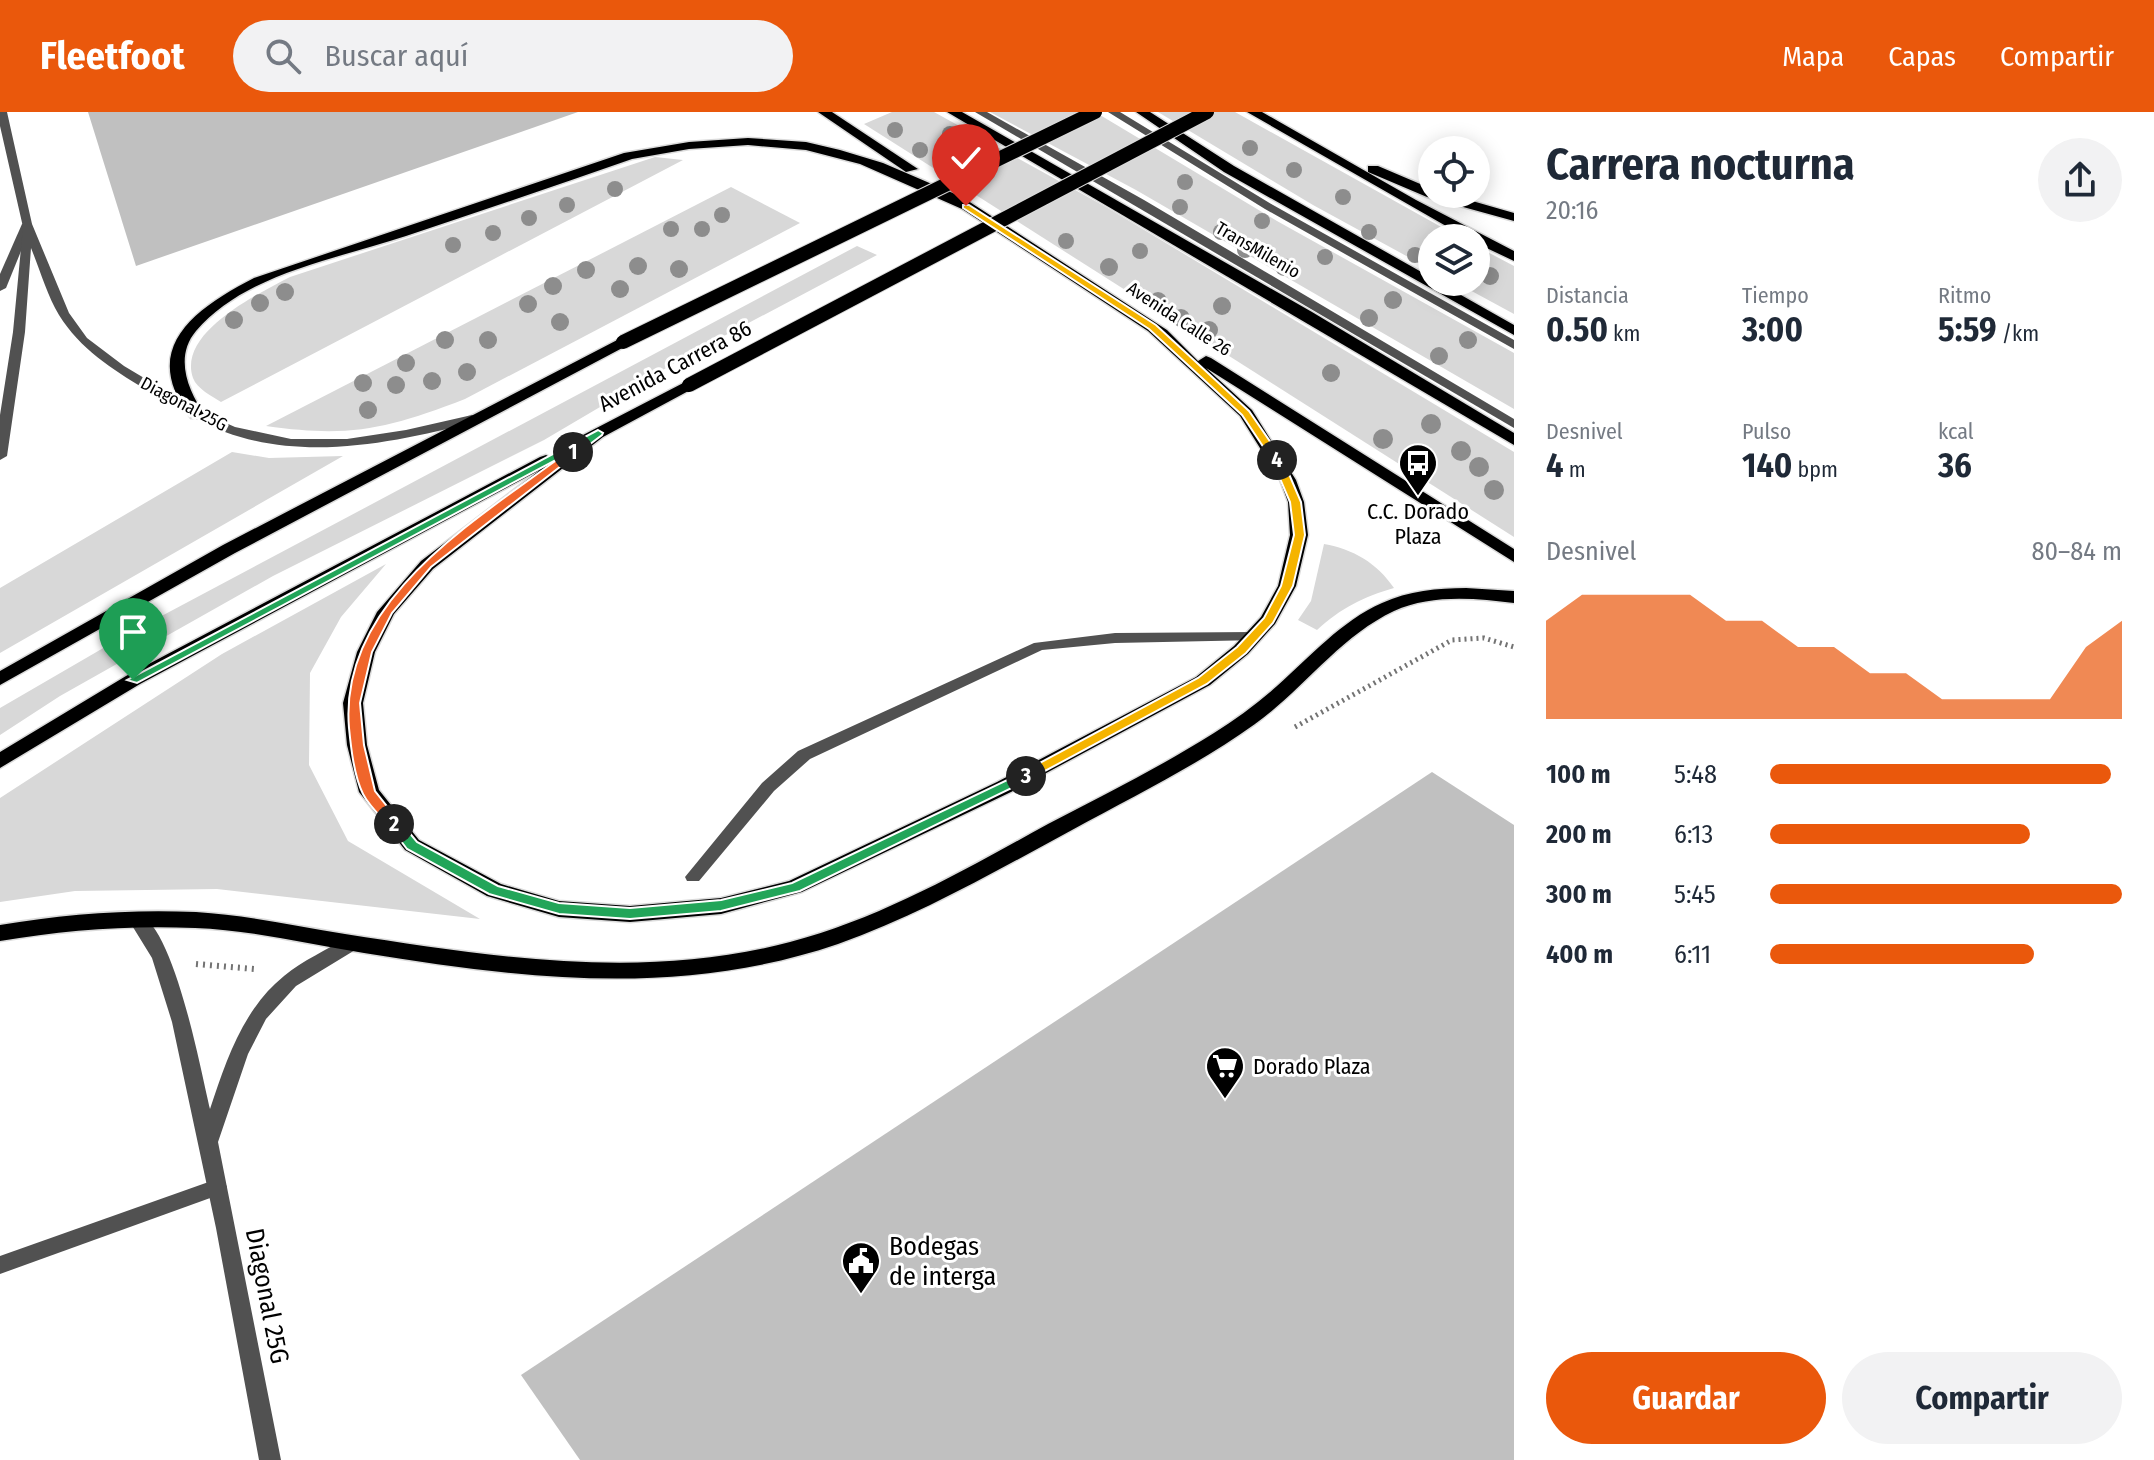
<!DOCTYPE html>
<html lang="es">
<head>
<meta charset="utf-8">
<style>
	body { margin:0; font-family:"Fira Sans Condensed",sans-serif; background:#f2f2f3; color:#1f2937; height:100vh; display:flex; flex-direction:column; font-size:30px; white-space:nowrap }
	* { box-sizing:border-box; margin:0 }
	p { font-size:26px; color:#747a83 }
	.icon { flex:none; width:44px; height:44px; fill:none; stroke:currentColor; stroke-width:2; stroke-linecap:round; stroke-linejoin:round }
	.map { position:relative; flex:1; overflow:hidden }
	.sheet { display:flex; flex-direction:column; background:#fff; width:640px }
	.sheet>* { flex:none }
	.buttons { position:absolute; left:1418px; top:24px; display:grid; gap:16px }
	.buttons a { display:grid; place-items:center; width:72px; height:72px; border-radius:50%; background:#fff; box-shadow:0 4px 20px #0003; font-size:40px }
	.pin { position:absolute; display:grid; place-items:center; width:68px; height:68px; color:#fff; margin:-82px -34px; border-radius:50% 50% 50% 0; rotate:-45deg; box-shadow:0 0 8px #0007 }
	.pin .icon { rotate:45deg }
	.km { position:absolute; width:40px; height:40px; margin:-20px; border-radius:50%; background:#222; color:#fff; font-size:22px; line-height:40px; text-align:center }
	.round { display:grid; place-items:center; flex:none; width:84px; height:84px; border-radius:42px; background:#f2f2f3 }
	.head { display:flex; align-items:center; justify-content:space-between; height:136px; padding:0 32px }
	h1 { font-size:44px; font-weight:700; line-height:60px }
	.figures { display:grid; grid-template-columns:repeat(3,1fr); gap:12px; height:136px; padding:8px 32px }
	.figures div { display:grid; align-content:center }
	.figures b { font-size:34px; font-weight:700 }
	.figures small { font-size:22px; font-weight:400 }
	.figures p { font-size:22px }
	.chart { height:224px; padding:16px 32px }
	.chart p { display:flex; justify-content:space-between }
	.chart svg { width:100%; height:144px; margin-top:8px; fill:#ea580c; opacity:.7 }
	.cta { display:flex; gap:16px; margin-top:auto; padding:16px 32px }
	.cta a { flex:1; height:92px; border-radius:48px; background:#ea580c; color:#fff; font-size:32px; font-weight:700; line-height:92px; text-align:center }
	.cta a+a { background:#f2f2f3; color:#1f2937 }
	ul { padding:0 32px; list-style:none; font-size:26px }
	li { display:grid; grid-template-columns:128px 96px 1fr; align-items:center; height:60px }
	li i { height:20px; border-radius:10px; background:#ea580c }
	header { display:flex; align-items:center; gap:48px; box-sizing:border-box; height:112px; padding:0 40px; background:#ea580c; color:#fff }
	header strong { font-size:38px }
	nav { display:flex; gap:44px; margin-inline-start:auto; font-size:28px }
	.search { width:560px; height:72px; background:#f2f2f3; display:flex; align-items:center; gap:20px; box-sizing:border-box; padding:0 28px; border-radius:44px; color:#747a83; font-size:30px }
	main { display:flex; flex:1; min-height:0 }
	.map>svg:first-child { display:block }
	.green { fill:#d8d8d8 }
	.building { fill:#c0c0c0 }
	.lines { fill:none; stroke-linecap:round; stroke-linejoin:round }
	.primary-casing { stroke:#dbdbdb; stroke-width:3 }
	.path-far1 { stroke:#737373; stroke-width:5; stroke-dasharray:2 4; stroke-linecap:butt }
	.path { stroke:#737373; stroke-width:6; stroke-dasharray:2 5; stroke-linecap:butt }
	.service { fill:#515151; fill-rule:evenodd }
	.minor { fill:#515151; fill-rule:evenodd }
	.tertiary { fill:#515151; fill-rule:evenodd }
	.primary { fill:#000; fill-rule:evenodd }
	.primary-bridge-casing { stroke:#dbdbdb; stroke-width:16; stroke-linecap:butt }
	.primary-bridge { stroke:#000; stroke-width:14 }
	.tree { fill:#8d8d8d }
	.split-1 { fill:#22a559; stroke:#fff; stroke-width:2 }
	.split-2 { fill:#f0652b; stroke:#fff; stroke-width:2 }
	.split-3 { fill:#22a559; stroke:#fff; stroke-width:2 }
	.split-4 { fill:#f5b400; stroke:#fff; stroke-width:2 }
	.split-5 { fill:#f5b400; stroke:#fff; stroke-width:2 }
	.labels { text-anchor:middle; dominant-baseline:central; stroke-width:6; stroke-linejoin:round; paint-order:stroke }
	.far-street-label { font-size:18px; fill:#000; stroke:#fff }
	.street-label { font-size:22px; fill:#000; stroke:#fff }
	.poi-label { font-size:22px; fill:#000; stroke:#fff }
	.near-poi-label { font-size:26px; fill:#000; stroke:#fff; text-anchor:start }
	.near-street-label { font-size:26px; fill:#000; stroke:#fff }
</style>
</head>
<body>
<header>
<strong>Fleetfoot</strong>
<div class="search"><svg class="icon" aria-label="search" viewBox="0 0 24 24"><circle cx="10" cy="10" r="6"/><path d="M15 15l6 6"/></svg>Buscar aquí</div>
<nav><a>Mapa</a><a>Capas</a><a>Compartir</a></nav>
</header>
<main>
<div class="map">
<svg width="1514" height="1348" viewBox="0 0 1514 1348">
	<rect width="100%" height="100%" fill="#fff"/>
	<!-- green -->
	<g class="green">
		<path d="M892,0H934L1106,95L1514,340V425L864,12Z"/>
		<path d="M990,0H1095L1277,109L1514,241V297L1136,78Z"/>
		<path d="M1158,0H1235L1461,126H1432V158L1313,93Z"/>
		<path d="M655,45L683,48L221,290C212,284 197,277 193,266C177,220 260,181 290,165Z"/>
		<path d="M731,75L800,111L465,287C387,317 350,326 266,314Z"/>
		<path d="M857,134L877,143L690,242L544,328L273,464L60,584L0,623V596L124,524Z"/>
		<path d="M1476,134L1514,154V202L1455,170H1476Z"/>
		<path d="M232,340L269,346L343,344L0,541V476Z"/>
		<path d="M1324,432C1353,437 1377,451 1394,476C1363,485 1341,496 1317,518L1298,508L1311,489Z"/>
		<path d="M386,452L341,505L310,561L309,653L348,729L480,807L217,777L75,779L0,790V686L222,542Z"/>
	</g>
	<!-- building -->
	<g class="building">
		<path d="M88,0H578L136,154Z"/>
		<path d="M1432,660L1514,713V1348H580L521,1263Z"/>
	</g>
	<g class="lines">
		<defs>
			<g id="primary">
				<path d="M818,0H832L918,57L906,60Z"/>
				<path d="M947,0H962L1312,200L1514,321V333Z"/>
				<path d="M1136,0H1150L1234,54L1432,166V170H1438L1514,213V223L1224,60Z"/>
				<path d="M1247,0H1262L1416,88L1514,139V149L1476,131V126H1467Z"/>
				<path d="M748,26L806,30L840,38L883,51L962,85L1167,218L1198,249L1206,244L1211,246L1514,437V450L1206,256L1252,298L1296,368L1304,390L1308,423L1296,474L1275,512L1248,542L1210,573L1011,680L802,780L721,802L630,810L559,805L487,784L405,738L359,680L347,633L343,591L357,540L377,500L421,449L540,358L140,572L0,656V640L126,564L540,345L546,343L554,347L583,323L689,268L694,270V276L603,325L433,457L394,502L375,540L363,591L367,633L379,678L419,728L501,772L559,789L630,794L721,786L789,769L997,670L1196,565L1234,534L1261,505L1278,474L1290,423L1288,390L1280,368L1240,304L1148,219L962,97L860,52L806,38L748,33L689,37L632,47C557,73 482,99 406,124C337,147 246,161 196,219C174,245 188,279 205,303L203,306H191C138,237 194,197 254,166L624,41L689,30Z"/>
				<path d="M1368,54H1378L1432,77V82H1448L1514,101V109L1427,85L1368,60Z"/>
				<path d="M623,225L631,230L628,233L235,441L0,573V559L223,433Z"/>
				<path d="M1466,476L1514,479V491C1475,486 1431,482 1394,499C1339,525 1303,578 1255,612C1198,653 1134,684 1072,718C996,759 920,803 838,832C679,886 526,867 364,841C308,832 251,818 195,816C130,813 64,818 0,829V813C64,802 131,797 196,800C246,803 296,814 345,822C492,845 644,869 790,830C882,806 966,757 1048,712C1104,683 1160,655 1214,621C1236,607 1257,592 1277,574C1310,545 1341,509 1382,491C1408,479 1438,476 1466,476Z"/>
			</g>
		</defs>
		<!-- primary casing -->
		<use href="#primary" class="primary-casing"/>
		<!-- path-far1 -->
		<path class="path-far1" d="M1295,615L1452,528L1484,526L1514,535"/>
		<!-- path -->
		<path class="path" d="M196,852L254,857"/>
		<!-- service -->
		<g class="service">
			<path d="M975,0H987L1144,88L1514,307V316Z"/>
			<path d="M1108,0H1120L1273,93L1514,228V237L1265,97Z"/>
			<path d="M1254,520L1259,522L1261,525L1259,528L1115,531L1042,538L810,647L774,679L699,769H687L685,765L762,671L798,639L1034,531L1115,521Z"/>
			<path d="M217,1067L224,1069L227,1075L224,1081L0,1162V1144Z"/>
		</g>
		<!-- minor -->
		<path class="minor" d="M27,109L32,112L6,176L0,179V162L22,112Z"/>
		<!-- tertiary -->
		<g class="tertiary">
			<path d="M0,0H7L32,112L69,201L87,226L124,254L201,300L235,315L291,327H347L406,318L472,303L478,307L476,310C395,330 307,350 225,320C197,310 171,293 145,277C112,257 80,237 59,203C47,183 40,158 31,136L25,220L7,344L0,348V303L13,220L23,115L0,14Z"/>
			<path d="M137,801C174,812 201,960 210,997C226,949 243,897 284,864C303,848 327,838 348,825H360L363,830L360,835L296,874L266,907L248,942L218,1030L281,1348H259L216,1116L172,910L152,846L128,807L131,802Z"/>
		</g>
		<!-- primary -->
		<use href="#primary" class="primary"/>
		<defs>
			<g id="primary-bridge">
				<path d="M623,230L1095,0"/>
				<path d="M689,273L1207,0"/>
			</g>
		</defs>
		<!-- primary-bridge casing -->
		<use href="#primary-bridge" class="primary-bridge-casing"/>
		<!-- primary-bridge -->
		<use href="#primary-bridge" class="primary-bridge"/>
	</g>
	<!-- trees -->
	<g class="tree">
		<circle cx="895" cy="18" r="8"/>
		<circle cx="950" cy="22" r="8"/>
		<circle cx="1250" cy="36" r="8"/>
		<circle cx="920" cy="38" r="8"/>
		<circle cx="1294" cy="58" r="8"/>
		<circle cx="1185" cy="70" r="8"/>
		<circle cx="615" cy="77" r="8"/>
		<circle cx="1343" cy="85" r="8"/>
		<circle cx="567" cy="93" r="8"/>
		<circle cx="1180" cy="95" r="8"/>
		<circle cx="722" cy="103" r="8"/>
		<circle cx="529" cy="106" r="8"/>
		<circle cx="1262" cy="109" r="8"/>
		<circle cx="671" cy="117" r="8"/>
		<circle cx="702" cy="117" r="8"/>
		<circle cx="1221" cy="120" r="8"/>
		<circle cx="1369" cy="120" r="8"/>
		<circle cx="493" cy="121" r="8"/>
		<circle cx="1066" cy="129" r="8"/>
		<circle cx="453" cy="133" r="8"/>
		<circle cx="1245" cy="138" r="8"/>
		<circle cx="1140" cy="139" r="8"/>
		<circle cx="1415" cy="143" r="8"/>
		<circle cx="1325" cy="145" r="8"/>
		<circle cx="638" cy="154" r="9"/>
		<circle cx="1109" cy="155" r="9"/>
		<circle cx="1284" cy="155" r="9"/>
		<circle cx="679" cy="157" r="9"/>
		<circle cx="586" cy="158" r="9"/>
		<circle cx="1490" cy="164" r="9"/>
		<circle cx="553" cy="174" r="9"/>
		<circle cx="620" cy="177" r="9"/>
		<circle cx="285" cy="180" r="9"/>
		<circle cx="1393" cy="188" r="9"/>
		<circle cx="1158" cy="189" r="9"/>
		<circle cx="260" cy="191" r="9"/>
		<circle cx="528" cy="192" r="9"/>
		<circle cx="1222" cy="194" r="9"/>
		<circle cx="1181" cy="206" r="9"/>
		<circle cx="1369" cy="206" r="9"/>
		<circle cx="234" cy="208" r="9"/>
		<circle cx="560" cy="210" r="9"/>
		<circle cx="1209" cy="218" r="9"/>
		<circle cx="445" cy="228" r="9"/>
		<circle cx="488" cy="228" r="9"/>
		<circle cx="1468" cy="228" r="9"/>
		<circle cx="1439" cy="244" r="9"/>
		<circle cx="406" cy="251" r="9"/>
		<circle cx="467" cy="260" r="9"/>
		<circle cx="1331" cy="261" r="9"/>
		<circle cx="432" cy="269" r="9"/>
		<circle cx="363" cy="271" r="9"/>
		<circle cx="396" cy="273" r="9"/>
		<circle cx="368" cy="298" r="9"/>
		<circle cx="1431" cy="312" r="10"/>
		<circle cx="1383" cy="327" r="10"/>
		<circle cx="1461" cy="339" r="10"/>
		<circle cx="1479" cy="355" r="10"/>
		<circle cx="1494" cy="378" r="10"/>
	</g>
	<!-- split-1 -->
	<path class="split-1" d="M598,318L603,321L602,323L577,342L569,341L137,571L127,568Z"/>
	<!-- split-2 -->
	<path class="split-2" d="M570,338L579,340L431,455L392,501L372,540L360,591L364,633L375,679L401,712L399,715H390C381,705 369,694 363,682C354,664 351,636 349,616C338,486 480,406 570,338Z"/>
	<!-- split-3 -->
	<path class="split-3" d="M1026,659L1030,661V667L800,779L721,799L630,807L559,802L489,782L407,737L388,712L390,708H399L417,730L498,774L559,791L630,796L721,788L792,771Z"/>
	<!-- split-4 -->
	<path class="split-4" d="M1277,345L1283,348L1301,390L1305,423L1293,474L1273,511L1246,541L1207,572L1030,667H1021V661L1198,566L1237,535L1264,506L1281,474L1294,423L1290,390L1272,348Z"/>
	<!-- split-5 -->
	<path class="split-5" d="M963,93H969L1156,213L1249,299L1283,348L1281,351H1274L1242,303L1149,217L963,96Z"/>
	<!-- icons -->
	<defs>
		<symbol id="bus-pin" viewBox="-11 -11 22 30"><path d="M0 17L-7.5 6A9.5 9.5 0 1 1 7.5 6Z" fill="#000" stroke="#fff"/><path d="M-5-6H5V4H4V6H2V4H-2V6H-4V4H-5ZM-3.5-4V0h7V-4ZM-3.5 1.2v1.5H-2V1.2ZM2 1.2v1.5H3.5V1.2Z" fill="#fff"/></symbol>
		<symbol id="supermarket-pin" viewBox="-11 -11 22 30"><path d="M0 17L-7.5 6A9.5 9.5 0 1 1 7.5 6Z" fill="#000" stroke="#fff"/><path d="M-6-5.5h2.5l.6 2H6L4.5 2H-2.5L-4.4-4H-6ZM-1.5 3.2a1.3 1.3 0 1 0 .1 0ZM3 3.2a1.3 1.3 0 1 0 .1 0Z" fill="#fff"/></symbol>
		<symbol id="civic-pin" viewBox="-11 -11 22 30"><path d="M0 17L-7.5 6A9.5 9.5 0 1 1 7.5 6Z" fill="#000" stroke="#fff"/><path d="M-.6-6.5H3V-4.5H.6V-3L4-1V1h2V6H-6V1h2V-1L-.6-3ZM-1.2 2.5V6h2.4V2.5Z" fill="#fff"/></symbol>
	</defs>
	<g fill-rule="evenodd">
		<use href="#bus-pin" x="1396" y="329" width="44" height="60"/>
		<use href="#supermarket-pin" x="1203" y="932" width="44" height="60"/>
		<use href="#civic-pin" x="839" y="1127" width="44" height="60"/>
	</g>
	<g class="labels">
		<!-- far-street labels -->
		<g class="far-street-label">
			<text transform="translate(1258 138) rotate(30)">TransMilenio</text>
			<text transform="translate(1179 207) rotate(33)">Avenida Calle 26</text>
			<text transform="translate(184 292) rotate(28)">Diagonal 25G</text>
		</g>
		<!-- street labels -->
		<g class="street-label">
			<text transform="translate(675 254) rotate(-28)">Avenida Carrera 86</text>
		</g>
		<!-- poi labels -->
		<g class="poi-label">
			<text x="1418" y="399">C.C. Dorado<tspan x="1418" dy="25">Plaza</tspan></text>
			<text x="1253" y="954" text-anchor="start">Dorado Plaza</text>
		</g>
		<!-- near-poi labels -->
		<g class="near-poi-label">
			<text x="889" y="1134">Bodegas<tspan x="889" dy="30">de interga</tspan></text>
		</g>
		<!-- near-street labels -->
		<g class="near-street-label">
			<text transform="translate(267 1184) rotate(79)">Diagonal 25G</text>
		</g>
	</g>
</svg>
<div class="buttons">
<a><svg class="icon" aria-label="locate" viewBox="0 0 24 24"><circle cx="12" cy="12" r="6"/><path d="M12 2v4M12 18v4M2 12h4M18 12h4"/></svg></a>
<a><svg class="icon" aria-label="layers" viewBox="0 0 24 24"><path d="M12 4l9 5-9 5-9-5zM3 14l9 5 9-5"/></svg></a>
</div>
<div class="pin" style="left:133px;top:568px;background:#1e9e55"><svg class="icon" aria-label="arrive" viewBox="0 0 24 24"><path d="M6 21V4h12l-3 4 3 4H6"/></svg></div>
<div class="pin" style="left:966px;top:94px;background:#d93025"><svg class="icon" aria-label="check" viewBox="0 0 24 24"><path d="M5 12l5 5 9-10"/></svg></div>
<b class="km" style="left:573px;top:340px">1</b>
<b class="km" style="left:394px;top:712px">2</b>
<b class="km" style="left:1026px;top:664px">3</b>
<b class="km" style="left:1277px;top:348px">4</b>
</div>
<section class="sheet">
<div class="head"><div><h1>Carrera nocturna</h1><p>20:16</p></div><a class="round"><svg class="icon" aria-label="share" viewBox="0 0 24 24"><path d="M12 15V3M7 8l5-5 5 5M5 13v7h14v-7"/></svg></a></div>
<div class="figures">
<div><p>Distancia</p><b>0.50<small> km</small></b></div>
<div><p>Tiempo</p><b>3:00</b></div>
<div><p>Ritmo</p><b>5:59<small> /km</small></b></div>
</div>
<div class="figures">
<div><p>Desnivel</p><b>4<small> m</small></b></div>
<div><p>Pulso</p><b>140<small> bpm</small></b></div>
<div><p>kcal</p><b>36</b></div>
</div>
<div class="chart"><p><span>Desnivel</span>80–84 m</p>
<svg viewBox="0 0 160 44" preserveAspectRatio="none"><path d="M0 44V14L10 6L20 6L30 6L40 6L50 14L60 14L70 22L80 22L90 30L100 30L110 38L120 38L130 38L140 38L150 22L160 14V44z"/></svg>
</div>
<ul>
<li><b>100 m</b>5:48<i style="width:97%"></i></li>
<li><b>200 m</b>6:13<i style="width:74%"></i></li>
<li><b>300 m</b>5:45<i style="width:100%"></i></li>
<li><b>400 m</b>6:11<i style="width:75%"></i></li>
</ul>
<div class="cta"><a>Guardar</a><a>Compartir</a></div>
</section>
</main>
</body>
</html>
